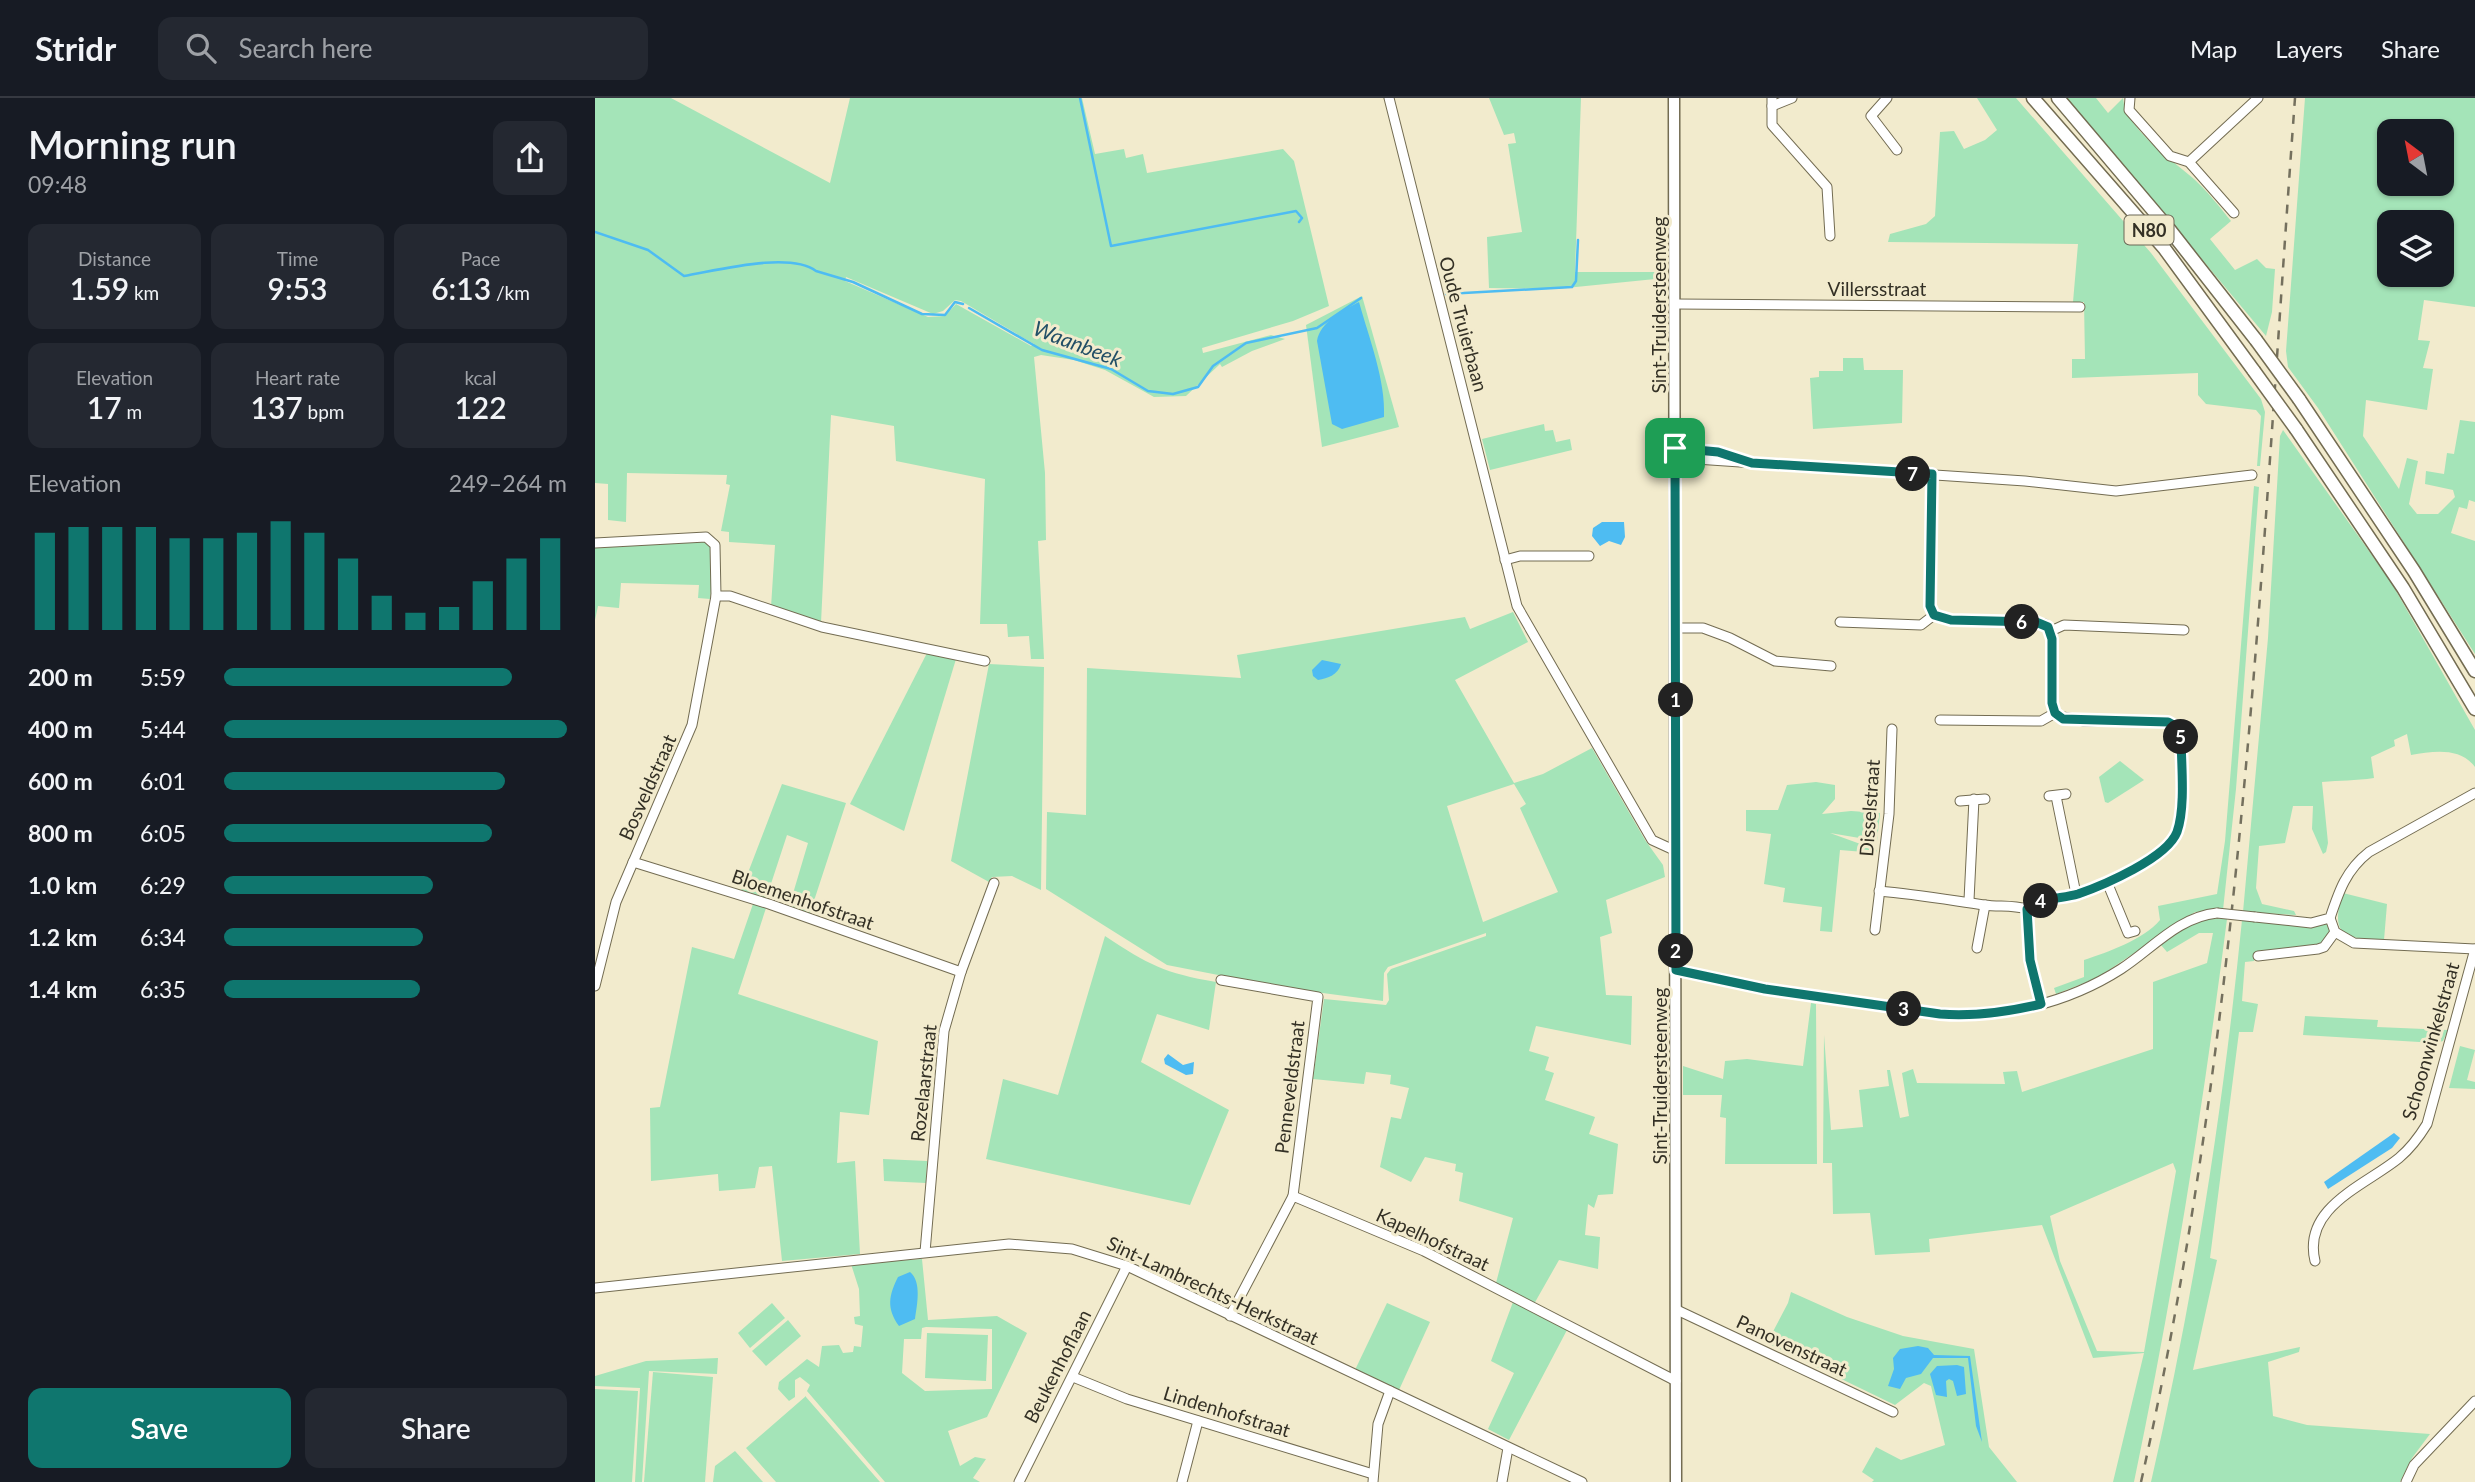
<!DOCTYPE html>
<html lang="en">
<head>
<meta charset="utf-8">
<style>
	body { margin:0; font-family:Lato,sans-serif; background:#242831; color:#f1f3f6; height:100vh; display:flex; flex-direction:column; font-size:26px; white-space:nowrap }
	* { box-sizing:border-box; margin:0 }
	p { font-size:23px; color:#9ea1a6 }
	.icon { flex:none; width:38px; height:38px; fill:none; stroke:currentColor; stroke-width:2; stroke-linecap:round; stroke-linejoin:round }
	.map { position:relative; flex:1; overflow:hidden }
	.sheet { display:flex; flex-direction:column; background:#171b24; width:595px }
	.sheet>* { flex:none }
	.needle { width:46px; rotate:328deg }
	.tools { position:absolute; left:1782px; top:21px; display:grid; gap:14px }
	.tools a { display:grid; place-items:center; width:77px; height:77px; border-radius:14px; background:#171b24; box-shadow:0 2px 5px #0004; font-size:35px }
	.pin { position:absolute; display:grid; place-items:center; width:60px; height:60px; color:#fff; margin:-30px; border-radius:14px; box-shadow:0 4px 10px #0006 }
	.km { position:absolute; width:35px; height:35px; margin:-18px; border-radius:50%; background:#222; color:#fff; font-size:19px; line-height:35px; text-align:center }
	.round { display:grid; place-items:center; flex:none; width:74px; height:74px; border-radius:14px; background:#242831 }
	.head { display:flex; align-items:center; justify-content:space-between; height:119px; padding:0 28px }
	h1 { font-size:38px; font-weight:600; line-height:52px }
	.stats { display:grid; grid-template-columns:repeat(3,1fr); gap:10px; height:119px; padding:7px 28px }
	.stats div { display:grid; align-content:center; border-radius:14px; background:#242831; text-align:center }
	.stats b { font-size:30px; font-weight:600 }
	.stats small { font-size:19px; font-weight:400 }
	.stats p { font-size:19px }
	.chart { height:196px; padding:14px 28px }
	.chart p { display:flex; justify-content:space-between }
	.chart svg { width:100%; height:126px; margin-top:7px; stroke:#0f766e; stroke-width:6 }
	.primary-button { display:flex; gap:14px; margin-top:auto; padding:14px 28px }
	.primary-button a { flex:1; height:80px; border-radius:14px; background:#0f766e; color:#fff; font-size:28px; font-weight:600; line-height:80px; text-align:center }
	.primary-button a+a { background:#242831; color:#f1f3f6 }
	ul { padding:0 28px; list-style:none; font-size:23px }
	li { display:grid; grid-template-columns:112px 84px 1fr; align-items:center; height:52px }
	li i { height:18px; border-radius:9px; background:#0f766e }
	header { display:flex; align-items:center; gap:42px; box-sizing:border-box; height:98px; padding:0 35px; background:#171b24; border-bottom:2px solid #363941 }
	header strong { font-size:33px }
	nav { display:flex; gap:38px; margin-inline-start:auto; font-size:24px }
	.search { width:490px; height:63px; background:#242831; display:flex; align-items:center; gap:18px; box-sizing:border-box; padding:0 24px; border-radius:14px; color:#9ea1a6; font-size:26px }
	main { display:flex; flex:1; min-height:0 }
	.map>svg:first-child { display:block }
	.green { fill:#a4e4b8; fill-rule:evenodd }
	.water { fill:#4ebcf2 }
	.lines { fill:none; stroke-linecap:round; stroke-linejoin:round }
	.stream { stroke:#4ebcf2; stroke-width:2.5 }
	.minor-casing { stroke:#736c52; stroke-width:11 }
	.major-casing { stroke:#736c52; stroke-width:13 }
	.highway-casing { stroke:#736c52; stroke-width:15 }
	.minor { stroke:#fff; stroke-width:9 }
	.major { stroke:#fff; stroke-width:10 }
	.highway { stroke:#fff; stroke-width:12 }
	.rail { stroke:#74705e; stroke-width:2.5; stroke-dasharray:9 9; stroke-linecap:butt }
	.minor-bridge-casing { stroke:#736c52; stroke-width:11; stroke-linecap:butt }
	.highway-bridge-casing { stroke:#736c52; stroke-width:15; stroke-linecap:butt }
	.minor-bridge { stroke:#fff; stroke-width:9 }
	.highway-bridge { stroke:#fff; stroke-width:12 }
	.route-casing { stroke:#fff; stroke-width:14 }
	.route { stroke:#0f766e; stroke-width:9 }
	.labels { text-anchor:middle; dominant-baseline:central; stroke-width:6; stroke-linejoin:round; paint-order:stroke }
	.shield { fill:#f2ebcd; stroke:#6c6857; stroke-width:2 }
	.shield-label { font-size:18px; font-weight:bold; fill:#333025 }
	.street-label { font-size:19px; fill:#333025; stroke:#f2ebcd }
	.water-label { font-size:21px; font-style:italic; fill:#224f66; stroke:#f2ebcd }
</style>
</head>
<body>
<header>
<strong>Stridr</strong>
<div class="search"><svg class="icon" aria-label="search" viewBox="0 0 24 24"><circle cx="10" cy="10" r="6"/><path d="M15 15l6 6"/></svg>Search here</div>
<nav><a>Map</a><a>Layers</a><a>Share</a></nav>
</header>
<main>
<section class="sheet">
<div class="head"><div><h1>Morning run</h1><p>09:48</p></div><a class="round"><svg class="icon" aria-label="share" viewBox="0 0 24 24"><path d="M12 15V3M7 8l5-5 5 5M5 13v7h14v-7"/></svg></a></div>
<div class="stats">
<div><p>Distance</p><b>1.59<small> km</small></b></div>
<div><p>Time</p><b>9:53</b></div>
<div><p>Pace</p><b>6:13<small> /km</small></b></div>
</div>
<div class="stats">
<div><p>Elevation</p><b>17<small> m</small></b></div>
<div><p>Heart rate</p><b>137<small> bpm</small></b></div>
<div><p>kcal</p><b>122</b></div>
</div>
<div class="chart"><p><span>Elevation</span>249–264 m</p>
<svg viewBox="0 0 160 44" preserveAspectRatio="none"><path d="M5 44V10M15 44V8M25 44V8M35 44V8M45 44V12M55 44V12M65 44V10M75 44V6M85 44V10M95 44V19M105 44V32M115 44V38M125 44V36M135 44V27M145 44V19M155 44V12"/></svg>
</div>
<ul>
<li><b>200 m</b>5:59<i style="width:84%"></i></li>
<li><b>400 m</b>5:44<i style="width:100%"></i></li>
<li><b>600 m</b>6:01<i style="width:82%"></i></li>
<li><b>800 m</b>6:05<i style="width:78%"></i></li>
<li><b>1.0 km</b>6:29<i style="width:61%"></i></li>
<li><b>1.2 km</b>6:34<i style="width:58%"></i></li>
<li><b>1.4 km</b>6:35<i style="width:57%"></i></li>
</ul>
<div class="primary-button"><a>Save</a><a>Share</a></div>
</section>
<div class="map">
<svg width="1880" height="1384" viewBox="0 0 1880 1384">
	<rect width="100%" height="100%" fill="#f2ebcd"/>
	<!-- green -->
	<g class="green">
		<path d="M0,0H76L235,85L255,0H487L500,56L529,51L531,60L548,56L552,75L688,51L699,63L734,208L698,223L607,250L608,255L676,237L690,241L657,253L627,269L625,266L591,298L559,299L510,272L479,262L446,257L439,259L450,375L451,442L443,443L449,561H436L434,538L413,539L412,526H385L390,381L301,363L299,328L236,317L226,525L176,509L180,447L134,444V434L126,433L135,387L131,386L132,377L32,375L31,424L13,422V386L0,385ZM251,179L338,216L348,213L360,202L366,203L439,246L436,248L361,206L350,218L333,219L250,183Z"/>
		<path d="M894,0H986L980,174H1071L1070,180L961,191L894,190L892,139L927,134L913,46L921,45L919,35L909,37Z"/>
		<path d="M1382,0H1421L1556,155L1666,301L1670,314L1665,368H1662L1666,318L1661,312L1611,306L1603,297V275L1477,280V261H1490L1489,204H1478L1483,146L1293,144L1295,136L1331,126L1340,118L1345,34L1359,33L1369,51L1390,42L1402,32Z"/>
		<path d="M1472,0H1501L1513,15L1528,0C1530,30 1577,62 1599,81C1612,93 1624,108 1636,123L1615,141L1640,172L1662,161L1671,170L1680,171L1677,214L1671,238Z"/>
		<path d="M1710,0H1880V209L1829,202L1823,242L1835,243L1828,270L1838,271L1832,312L1771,302L1768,338L1804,391L1812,360L1823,363L1814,406L1822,416H1843L1860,399L1858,392L1830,386L1831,373L1849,376L1852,355L1859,356L1865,322L1880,324V404L1874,402L1872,411L1864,409L1856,435L1880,443V556L1723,310L1693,269L1691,253ZM1794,33H1846V86H1794ZM1794,124H1846V177H1794Z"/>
		<path d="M767,198L804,329L727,349L711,227Z"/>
		<path d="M1248,260H1268L1269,272H1308L1307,325L1218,331L1215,280L1224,279V273H1248Z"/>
		<path d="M949,326L950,333L958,332L961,344L975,341L977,352L895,372L887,341Z"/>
		<path d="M1688,332L1796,484L1880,632V669C1865,649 1839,653 1816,657L1812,636L1799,642L1800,648L1776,659L1779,680C1760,683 1745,682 1727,684L1733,745L1731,754L1728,756L1717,731L1718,708H1698L1690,745L1664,748L1661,790L1667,806L1699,813L1701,817L1648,814L1673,540L1685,338Z"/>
		<path d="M1659,388L1664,389L1641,691L1628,812L1600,814L1502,880L1461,896L1459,890L1489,879V862C1513,854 1548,842 1565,822L1563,808L1622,796L1630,743Z"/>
		<path d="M110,442L116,448L118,475L115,501L103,500L104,487L26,485L24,510L3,508L0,522V449Z"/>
		<path d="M918,514L933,544L860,582L919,685L948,676L997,650L1050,742L1068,767L1070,779L1011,802L1017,835L1005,839L1011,897L1037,898L1036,947L941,928L934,953L954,959L950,972L959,975L950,1002L1000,1019L994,1036L1023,1046L1018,1096L1003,1097L999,1110L993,1106L990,1137L1005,1139L1003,1171L964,1162L939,1206L901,1185L918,1120L864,1103L868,1075L860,1073L861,1066L830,1059L816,1084L785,1069L796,1019L806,1021L814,990L795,986L796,977L771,974L769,986L718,981L729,901L791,907L794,902L792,876L796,871L891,838V835L793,869L789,875L788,903L690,890L572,867L451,791L452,714L491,717L492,570L646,580L642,557L870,519L875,531ZM919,686L931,706L925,710L963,794L888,824L852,708Z"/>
		<path d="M332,555L361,561L309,733L255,706Z"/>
		<path d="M394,566L449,569L446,792L417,778L397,779L394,784L356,763Z"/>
		<path d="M1525,663L1549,682L1513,705L1510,704L1504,679Z"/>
		<path d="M1221,684L1240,687V701L1227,716L1256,713L1285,715L1282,743L1235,735L1282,752L1281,755L1245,752L1237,834L1225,833L1227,809L1188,804L1190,790L1169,786L1176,736L1151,733V712H1183L1192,687Z"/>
		<path d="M187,686L251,705L215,815L194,809L213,745L192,737L171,801L146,793Z"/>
		<path d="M1748,795L1792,806L1789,842C1750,841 1734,838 1748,795Z"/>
		<path d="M158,806L171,810L143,896L283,943L274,1017L245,1014L242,1065L260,1063L265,1156L187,1163L177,1068L164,1069L160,1090L124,1093L123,1076L56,1083L55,1010L65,1009L97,849L139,861Z"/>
		<path d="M1611,820L1632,821C1608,1010 1578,1197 1539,1384H1518L1549,1255L1498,1260L1447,1127L1334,1141L1335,1154L1280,1157L1275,1115L1238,1116L1237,1065H1228L1229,937L1236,1032L1268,1029L1264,992L1294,988L1292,972H1295L1305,1020L1314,1018L1307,975L1318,971L1322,985L1410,986L1408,974L1422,973L1427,994L1558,951V884L1612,865L1618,835H1604L1572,854L1566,847L1600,823ZM1578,1065L1581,1073L1549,1254L1502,1253L1465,1163L1455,1118Z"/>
		<path d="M1647,822L1712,829L1731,825L1736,834L1725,847L1661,854L1659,863L1650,864L1647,903L1663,906L1658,934H1644L1615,1160L1622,1162L1598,1272L1705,1249L1704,1254L1673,1264L1678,1318L1712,1327L1835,1336L1817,1360L1805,1384H1556C1599,1198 1628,1012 1647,822Z"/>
		<path d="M510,838C554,867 569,875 621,884L614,932L562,916L546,964L634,1012L595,1107L391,1061L408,981L463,997Z"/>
		<path d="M1216,905L1221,906L1222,1066H1130L1131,1020L1125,1019L1127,997H1088V968L1128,981L1130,963L1152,961L1208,968Z"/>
		<path d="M1710,918L1783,922L1782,929L1853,932L1848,943L1841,945L1708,937Z"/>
		<path d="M1865,948L1880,952L1872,982L1880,984V991L1854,990Z"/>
		<path d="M288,1061L332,1063L331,1085L289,1083Z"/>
		<path d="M327,1161L333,1222L402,1218L432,1235L392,1319L353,1333L365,1368L380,1359L391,1361L378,1380L385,1384H290L212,1293L215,1287L205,1279L200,1282V1299L194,1303L183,1291L184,1284L212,1261L224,1269L227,1248L244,1247L248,1255L258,1254L259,1248L266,1249L268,1228L260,1226L259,1219L265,1218L264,1191L256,1166ZM331,1229L397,1231V1291L330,1293L307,1275L309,1241H326L327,1230Z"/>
		<path d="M1196,1194L1252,1219L1308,1238L1379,1251L1394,1349L1422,1384H1277L1279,1382L1267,1374L1281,1349L1306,1362L1350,1347L1336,1288L1329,1285L1300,1307L1172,1245L1193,1205Z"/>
		<path d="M918,1204L972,1232L914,1342L893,1331L919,1275L896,1263Z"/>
		<path d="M177,1205L190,1220L155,1250L143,1235Z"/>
		<path d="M792,1205L835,1224L804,1292L760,1272Z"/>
		<path d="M193,1222L206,1238L171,1268L157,1253Z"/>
		<path d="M332,1235L393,1237L391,1283L330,1280Z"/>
		<path d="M123,1260L122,1276L54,1273L47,1384H40L45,1290L0,1288V1278L51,1263Z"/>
		<path d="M58,1274L118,1279L110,1384H49Z"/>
		<path d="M0,1291L43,1293L37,1384H0Z"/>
		<path d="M211,1298V1299L285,1384H181L151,1350Z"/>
		<path d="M140,1353L168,1384H118L120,1368Z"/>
	</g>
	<!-- water -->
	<g class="water">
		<path d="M764,204C774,240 791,283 789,319L747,331L737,326L722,243C725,224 748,212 764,204Z"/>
		<path d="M1007,424H1029L1030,439L1026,447L1014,443L1005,448L997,438L998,430Z"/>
		<path d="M727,562L746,566C743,577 733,580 723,582L718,578L717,572Z"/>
		<path d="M573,956L588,967L599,964L598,976L591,977L570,966L569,961Z"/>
		<path d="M1799,1035L1805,1040L1797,1050L1733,1091L1729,1084Z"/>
		<path d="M315,1174C327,1184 322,1207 320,1221L304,1228C291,1210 294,1197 303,1179Z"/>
		<path d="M1323,1248L1333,1250L1339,1257L1375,1258L1387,1344L1381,1328L1373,1260H1338L1326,1276L1311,1280L1305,1291L1293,1288L1299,1271L1298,1260L1305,1251Z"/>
		<path d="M1362,1267L1369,1269L1371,1296L1362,1298L1358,1283L1354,1281L1351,1283L1352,1299L1341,1297L1335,1276L1342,1268Z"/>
	</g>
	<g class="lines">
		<!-- stream -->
		<g class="stream">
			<path d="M485,0L516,148L701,113L707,120L704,124"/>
			<path d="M0,134L53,152L89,178C120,173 194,153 221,173L258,184L327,216L350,217L360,204L368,206"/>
			<path d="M851,196L977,189L981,183L983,142"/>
			<path d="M374,210L447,252L516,271L553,293L578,296L603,289L618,268L651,245L722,230L766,200"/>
		</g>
		<defs>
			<g id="minor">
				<path d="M794,0L922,508L1057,742L1081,753"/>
				<path d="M1177,0V27L1232,89L1235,138"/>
				<path d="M1292,0L1276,18L1302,52"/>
				<path d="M1535,0L1534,12L1575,58L1594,64L1639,115"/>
				<path d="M1177,8L1197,0"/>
				<path d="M1594,64L1663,0"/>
				<path d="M1080,206L1485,209"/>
				<path d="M1080,350L1123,354L1149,362"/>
				<path d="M1080,365L1101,361L1430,383L1521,393L1657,377"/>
				<path d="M1337,376L1335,508L1339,517L1356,522L1450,526C1470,544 1446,595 1463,618L1489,623L1573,624L1582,629L1586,637C1586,664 1591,709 1582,734C1571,760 1509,787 1483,796C1466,801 1446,799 1432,811L1435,862L1446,906"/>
				<path d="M0,445L111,439L120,447L121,498L97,627L21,804L0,888"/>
				<path d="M910,462L925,458H994"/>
				<path d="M121,498H135L227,529L390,563"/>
				<path d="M1245,524L1326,527L1339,517"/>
				<path d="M1080,530H1108L1135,540L1180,563L1236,568"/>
				<path d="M1456,533L1469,527L1589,532"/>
				<path d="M1345,622L1446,623L1460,615"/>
				<path d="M1454,698L1471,696"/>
				<path d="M1461,698L1481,796"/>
				<path d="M1365,703L1390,701"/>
				<path d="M38,764L174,806L366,874"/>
				<path d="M1512,784L1533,835L1540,833"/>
				<path d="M1284,793C1320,796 1354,802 1389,807C1404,809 1417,807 1432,811"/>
				<path d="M1374,802L1379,701"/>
				<path d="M1660,819L1716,825L1735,820C1744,793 1751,772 1774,754L1880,695"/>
				<path d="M1735,820L1740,834L1759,845L1880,851"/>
				<path d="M1280,832L1294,716L1297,631"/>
				<path d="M1382,850L1390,807"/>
				<path d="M1663,858L1723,851L1729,849L1740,834"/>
				<path d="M1081,872L1170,891L1345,916C1407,921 1473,905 1526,871C1557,851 1583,819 1622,815"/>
				<path d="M626,882L723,899L698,1098"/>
				<path d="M330,1154L349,933L366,874L399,785"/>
				<path d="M1720,1163C1707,1109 1771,1087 1804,1060C1816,1050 1824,1039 1832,1026L1880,851"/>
				<path d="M0,1190L414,1146L477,1151L532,1168L987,1384"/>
				<path d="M1082,1212L1298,1314"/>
				<path d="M635,1218L698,1098L829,1153L1081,1283"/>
				<path d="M478,1279L532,1301L778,1376"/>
				<path d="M424,1384L532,1168"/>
				<path d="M587,1384L603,1323"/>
				<path d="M778,1384L783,1326L795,1293"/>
				<path d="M907,1384L913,1350"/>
				<path d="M1811,1384L1819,1367L1880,1303"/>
			</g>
			<path id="major" d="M1079,0L1081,1384"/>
			<g id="highway">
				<path d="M1438,0L1569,150L1659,273"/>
				<path d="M1463,0L1574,131L1661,242"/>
				<path d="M1704,301L1819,473L1880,573"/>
				<path d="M1701,331L1808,490L1880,611"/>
			</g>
		</defs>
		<!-- minor casing -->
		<use href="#minor" class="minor-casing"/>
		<!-- major casing -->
		<use href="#major" class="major-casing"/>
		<!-- highway casing -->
		<use href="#highway" class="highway-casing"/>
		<!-- minor -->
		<use href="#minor" class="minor"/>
		<!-- major -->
		<use href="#major" class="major"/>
		<!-- highway -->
		<use href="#highway" class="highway"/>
		<!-- rail -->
		<path class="rail" d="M1546,1384C1648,929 1666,463 1700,0"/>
		<defs>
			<path id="minor-bridge" d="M1622,815L1660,819"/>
			<g id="highway-bridge">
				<path d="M1661,242L1704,301"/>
				<path d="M1659,273L1701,331"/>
			</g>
		</defs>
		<!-- minor-bridge casing -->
		<use href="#minor-bridge" class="minor-bridge-casing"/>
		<!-- highway-bridge casing -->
		<use href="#highway-bridge" class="highway-bridge-casing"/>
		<!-- minor-bridge -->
		<use href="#minor-bridge" class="minor-bridge"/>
		<!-- highway-bridge -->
		<use href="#highway-bridge" class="highway-bridge"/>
	</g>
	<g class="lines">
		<defs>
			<path id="route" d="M1080,350L1123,354L1157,365L1337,376L1335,508L1339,517L1356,522L1441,524L1453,529L1457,541V605L1460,615L1468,621L1573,624L1582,629L1586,637C1586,664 1591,709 1582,734C1572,760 1509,787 1483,796C1466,801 1446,799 1432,811L1435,862L1446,906C1412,914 1380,919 1345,916L1170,891L1081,872Z"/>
		</defs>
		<!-- route casing -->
		<use href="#route" class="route-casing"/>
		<!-- route -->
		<use href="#route" class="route"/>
	</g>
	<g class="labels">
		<!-- shield labels -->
		<rect class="shield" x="1529.5" y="117.5" width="49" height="29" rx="5"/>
		<g class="shield-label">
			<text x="1554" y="132">N80</text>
		</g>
		<!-- street labels -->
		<g class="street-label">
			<text x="1282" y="190">Villersstraat</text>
			<text transform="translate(1063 207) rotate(-90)">Sint-Truidersteenweg</text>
			<text transform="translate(869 226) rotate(75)">Oude Truierbaan</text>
			<text transform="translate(52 689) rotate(-66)">Bosveldstraat</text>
			<text transform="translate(1274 710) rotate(-86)">Disselstraat</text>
			<text transform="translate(208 801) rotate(19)">Bloemenhofstraat</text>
			<text transform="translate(1835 943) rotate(-74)">Schoonwinkelstraat</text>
			<text transform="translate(1064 978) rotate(-90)">Sint-Truidersteenweg</text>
			<text transform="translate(328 985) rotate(-84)">Rozelaarstraat</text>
			<text transform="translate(694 989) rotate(-83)">Penneveldstraat</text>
			<text transform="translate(838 1141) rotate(25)">Kapelhofstraat</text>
			<text transform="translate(618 1192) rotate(25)">Sint-Lambrechts-Herkstraat</text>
			<text transform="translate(1197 1247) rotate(25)">Panovenstraat</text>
			<text transform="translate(462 1268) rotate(-63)">Beukenhoflaan</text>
			<text transform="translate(632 1313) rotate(17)">Lindenhofstraat</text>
		</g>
		<!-- water labels -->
		<g class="water-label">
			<text transform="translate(483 245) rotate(21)">Waanbeek</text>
		</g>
	</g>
</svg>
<div class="tools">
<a><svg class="needle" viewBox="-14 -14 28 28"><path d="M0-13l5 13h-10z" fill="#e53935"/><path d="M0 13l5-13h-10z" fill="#9ea1a6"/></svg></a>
<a><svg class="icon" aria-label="layers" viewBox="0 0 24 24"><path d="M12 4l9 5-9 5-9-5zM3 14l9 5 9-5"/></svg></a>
</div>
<div class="pin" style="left:1080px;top:350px;background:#1e9e55"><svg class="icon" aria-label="arrive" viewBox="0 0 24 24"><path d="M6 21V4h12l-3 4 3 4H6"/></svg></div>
<b class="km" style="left:1081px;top:602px">1</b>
<b class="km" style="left:1081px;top:853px">2</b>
<b class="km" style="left:1309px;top:911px">3</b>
<b class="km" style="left:1446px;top:803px">4</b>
<b class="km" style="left:1586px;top:639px">5</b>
<b class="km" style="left:1427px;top:524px">6</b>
<b class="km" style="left:1318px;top:376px">7</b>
</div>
</main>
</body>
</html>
